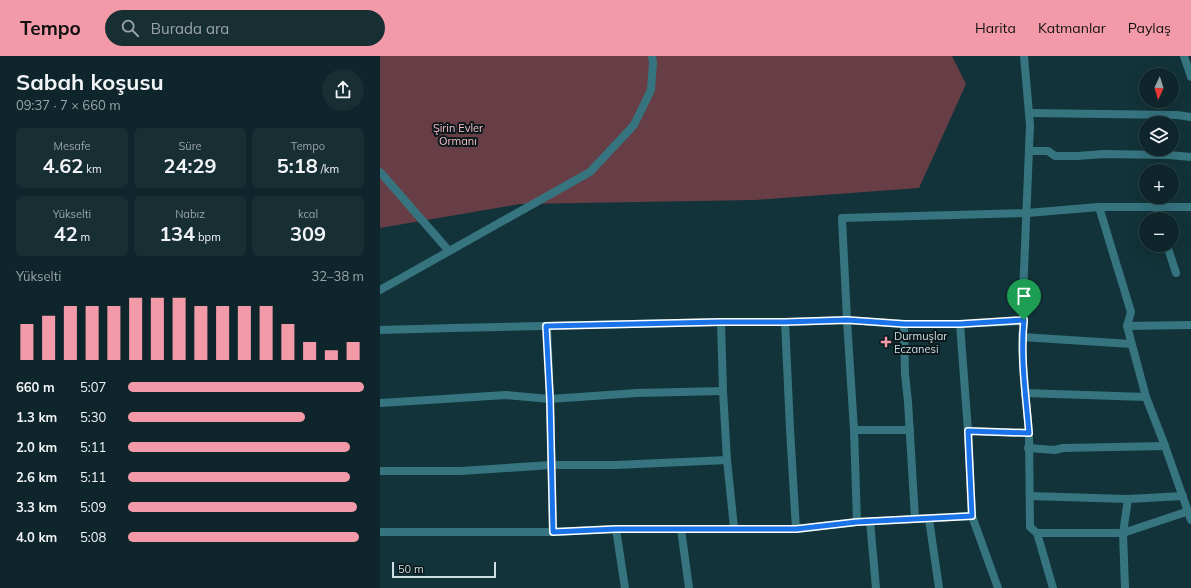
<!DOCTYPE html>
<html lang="tr">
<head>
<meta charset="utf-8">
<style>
	body { margin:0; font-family:Mulish,sans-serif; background:#172e33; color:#f1f3f6; height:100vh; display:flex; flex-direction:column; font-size:15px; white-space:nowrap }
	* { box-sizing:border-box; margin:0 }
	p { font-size:13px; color:#9ba5a9 }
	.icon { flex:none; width:22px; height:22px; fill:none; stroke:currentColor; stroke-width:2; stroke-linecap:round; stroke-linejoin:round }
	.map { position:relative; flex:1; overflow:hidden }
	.side { display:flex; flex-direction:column; background:#0e262b; width:380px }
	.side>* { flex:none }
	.needle { width:26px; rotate:184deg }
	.fabs { position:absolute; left:759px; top:12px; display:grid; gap:8px }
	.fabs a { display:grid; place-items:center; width:40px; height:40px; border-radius:50%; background:#0e262b; box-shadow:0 4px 16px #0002,0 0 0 1px #2e4347; font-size:20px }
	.scale { position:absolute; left:12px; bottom:10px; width:104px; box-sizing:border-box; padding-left:4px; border:2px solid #cddfe3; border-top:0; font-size:11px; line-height:14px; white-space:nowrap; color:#cddfe3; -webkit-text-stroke:3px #0b181b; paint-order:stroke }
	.pin { position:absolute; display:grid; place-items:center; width:34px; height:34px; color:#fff; margin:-41px -17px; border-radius:50% 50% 50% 0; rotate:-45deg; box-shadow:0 0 4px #0007 }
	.pin .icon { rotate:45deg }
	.round { display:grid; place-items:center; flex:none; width:42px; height:42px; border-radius:21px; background:#172e33 }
	.headline { display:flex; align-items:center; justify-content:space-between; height:68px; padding:0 16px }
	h1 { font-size:22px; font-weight:700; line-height:30px }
	.figures { display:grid; grid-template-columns:repeat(3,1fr); gap:6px; height:68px; padding:4px 16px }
	.figures div { display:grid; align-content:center; border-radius:6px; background:#172e33; text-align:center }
	.figures b { font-size:20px; font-weight:700 }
	.figures small { font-size:11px; font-weight:400 }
	.figures p { font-size:11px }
	.chart { height:112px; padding:8px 16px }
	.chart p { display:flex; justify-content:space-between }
	.chart svg { width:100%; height:72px; margin-top:4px; stroke:#f39aa9; stroke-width:6 }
	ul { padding:0 16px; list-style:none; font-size:13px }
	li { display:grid; grid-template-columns:64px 48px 1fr; align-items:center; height:30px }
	li i { height:10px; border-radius:5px; background:#f39aa9 }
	header { display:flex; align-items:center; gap:24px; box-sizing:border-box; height:56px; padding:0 20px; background:#f39aa9; color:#111 }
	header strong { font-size:19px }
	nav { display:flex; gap:22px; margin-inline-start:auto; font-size:14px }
	.search { width:280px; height:36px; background:#172e33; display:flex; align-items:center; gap:10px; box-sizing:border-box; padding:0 14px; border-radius:22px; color:#9ba5a9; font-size:15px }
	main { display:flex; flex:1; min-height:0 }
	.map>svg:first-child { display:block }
	.green { fill:#673e45 }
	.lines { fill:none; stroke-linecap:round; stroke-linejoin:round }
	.minor { stroke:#367580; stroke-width:8 }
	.tertiary { stroke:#367580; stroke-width:8 }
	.route-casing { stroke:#fff; stroke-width:8 }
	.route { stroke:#1a73e8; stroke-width:5 }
	.poi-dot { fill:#f39aa9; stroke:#0b181b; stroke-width:1.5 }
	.labels { text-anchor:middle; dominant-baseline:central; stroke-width:4; stroke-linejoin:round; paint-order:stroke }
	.park-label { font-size:11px; fill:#fbbec7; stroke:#0b181b }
	.poi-label { font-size:11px; fill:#cddfe3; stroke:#0b181b; text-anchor:start }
</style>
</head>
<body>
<header>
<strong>Tempo</strong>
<div class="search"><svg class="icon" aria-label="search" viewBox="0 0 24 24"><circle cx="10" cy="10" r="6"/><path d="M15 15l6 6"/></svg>Burada ara</div>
<nav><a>Harita</a><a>Katmanlar</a><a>Paylaş</a></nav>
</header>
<main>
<section class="side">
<div class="headline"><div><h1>Sabah koşusu</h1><p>09:37 · 7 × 660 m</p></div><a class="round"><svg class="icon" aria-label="share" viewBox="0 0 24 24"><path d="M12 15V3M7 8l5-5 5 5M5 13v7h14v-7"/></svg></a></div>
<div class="figures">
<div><p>Mesafe</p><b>4.62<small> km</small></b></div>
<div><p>Süre</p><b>24:29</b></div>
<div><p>Tempo</p><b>5:18<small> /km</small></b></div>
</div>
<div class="figures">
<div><p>Yükselti</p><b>42<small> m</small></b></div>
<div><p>Nabız</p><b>134<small> bpm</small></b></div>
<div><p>kcal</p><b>309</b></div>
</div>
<div class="chart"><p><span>Yükselti</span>32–38 m</p>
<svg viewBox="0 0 160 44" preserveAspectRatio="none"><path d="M5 44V22M15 44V17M25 44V11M35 44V11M45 44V11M55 44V6M65 44V6M75 44V6M85 44V11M95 44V11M105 44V11M115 44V11M125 44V22M135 44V33M145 44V38M155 44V33"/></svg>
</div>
<ul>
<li><b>660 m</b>5:07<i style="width:100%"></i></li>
<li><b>1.3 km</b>5:30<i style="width:75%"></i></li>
<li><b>2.0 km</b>5:11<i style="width:94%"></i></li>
<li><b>2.6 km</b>5:11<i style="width:94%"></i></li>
<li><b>3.3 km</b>5:09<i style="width:97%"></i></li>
<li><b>4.0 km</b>5:08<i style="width:98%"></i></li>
</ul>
</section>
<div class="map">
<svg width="811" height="532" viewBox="0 0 811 532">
	<rect width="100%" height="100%" fill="#123339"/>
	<!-- green -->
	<path class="green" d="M0,0H572L586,28L539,132L375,144L140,148L0,172Z"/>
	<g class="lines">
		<!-- minor -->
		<g class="minor">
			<path d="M644,0L650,69L643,239L644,265L642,281L643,309L649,377L650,471L657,477L673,532"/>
			<path d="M649,57L797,59L811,61"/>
			<path d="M649,95H668L675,100H697L724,98L789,99L811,101"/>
			<path d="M0,116L69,195"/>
			<path d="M719,151L751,256L747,270L766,341L785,390L811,464"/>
			<path d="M776,151L780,163"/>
			<path d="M787,189L796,217"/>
			<path d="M0,234L210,116L254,69L271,34L273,7L272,0"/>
			<path d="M341,266L343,335L347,404L354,472"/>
			<path d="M405,266L410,373L416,473"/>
			<path d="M524,268L525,318L528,346L535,463"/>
			<path d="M580,268L588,375L592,460L618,532"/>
			<path d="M167,270L170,343L173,476"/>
			<path d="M747,270L811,269"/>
			<path d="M0,274L73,272L341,266H405L467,264L524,268H580L644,265"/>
			<path d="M642,281L751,288"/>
			<path d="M645,337L766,341"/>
			<path d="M0,347L126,339L170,343L257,337L343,335"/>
			<path d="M474,374H530"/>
			<path d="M588,375L649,377"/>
			<path d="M648,392L675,394L683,392L785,390"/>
			<path d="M0,415H81L171,409H236L347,404"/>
			<path d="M650,440L748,443L803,440"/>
			<path d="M549,463L559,532"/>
			<path d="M490,465L496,532"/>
			<path d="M477,466L474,374L467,264L462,162L647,157L719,151H811"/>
			<path d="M236,473L245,532"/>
			<path d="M301,473L309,532"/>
			<path d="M0,476H173L236,473H416L477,466L592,460"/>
			<path d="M657,477H743L809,455"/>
			<path d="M745,532L743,477L748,443"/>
		</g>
		<!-- tertiary -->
		<path class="tertiary" d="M804,0L811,21"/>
	</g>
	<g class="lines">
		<defs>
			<path id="route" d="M467,264L524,268H580L644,264C640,302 646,340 649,377L588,375L592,460L477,466L416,473H236L173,476L170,343L166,270L341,266H405Z"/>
		</defs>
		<!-- route casing -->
		<use href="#route" class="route-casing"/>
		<!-- route -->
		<use href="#route" class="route"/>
	</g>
	<!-- markers -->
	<path class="poi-dot" d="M504 280h4v4h4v4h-4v4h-4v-4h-4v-4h4z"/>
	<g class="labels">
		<!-- park labels -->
		<g class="park-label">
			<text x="78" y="72">Şirin Evler<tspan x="78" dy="13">Ormanı</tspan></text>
		</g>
		<!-- poi labels -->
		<g class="poi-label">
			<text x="514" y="280">Durmuşlar<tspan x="514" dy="13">Eczanesi</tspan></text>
		</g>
	</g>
</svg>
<div class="fabs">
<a><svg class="needle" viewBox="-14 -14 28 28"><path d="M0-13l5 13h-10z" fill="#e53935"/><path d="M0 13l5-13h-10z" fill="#9ba5a9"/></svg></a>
<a><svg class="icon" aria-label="layers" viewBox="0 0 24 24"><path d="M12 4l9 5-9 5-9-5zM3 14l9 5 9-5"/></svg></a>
<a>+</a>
<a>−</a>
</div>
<div class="scale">50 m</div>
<div class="pin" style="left:644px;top:264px;background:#1e9e55"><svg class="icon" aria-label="arrive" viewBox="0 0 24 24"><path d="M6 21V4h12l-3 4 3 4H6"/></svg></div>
</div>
</main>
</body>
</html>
